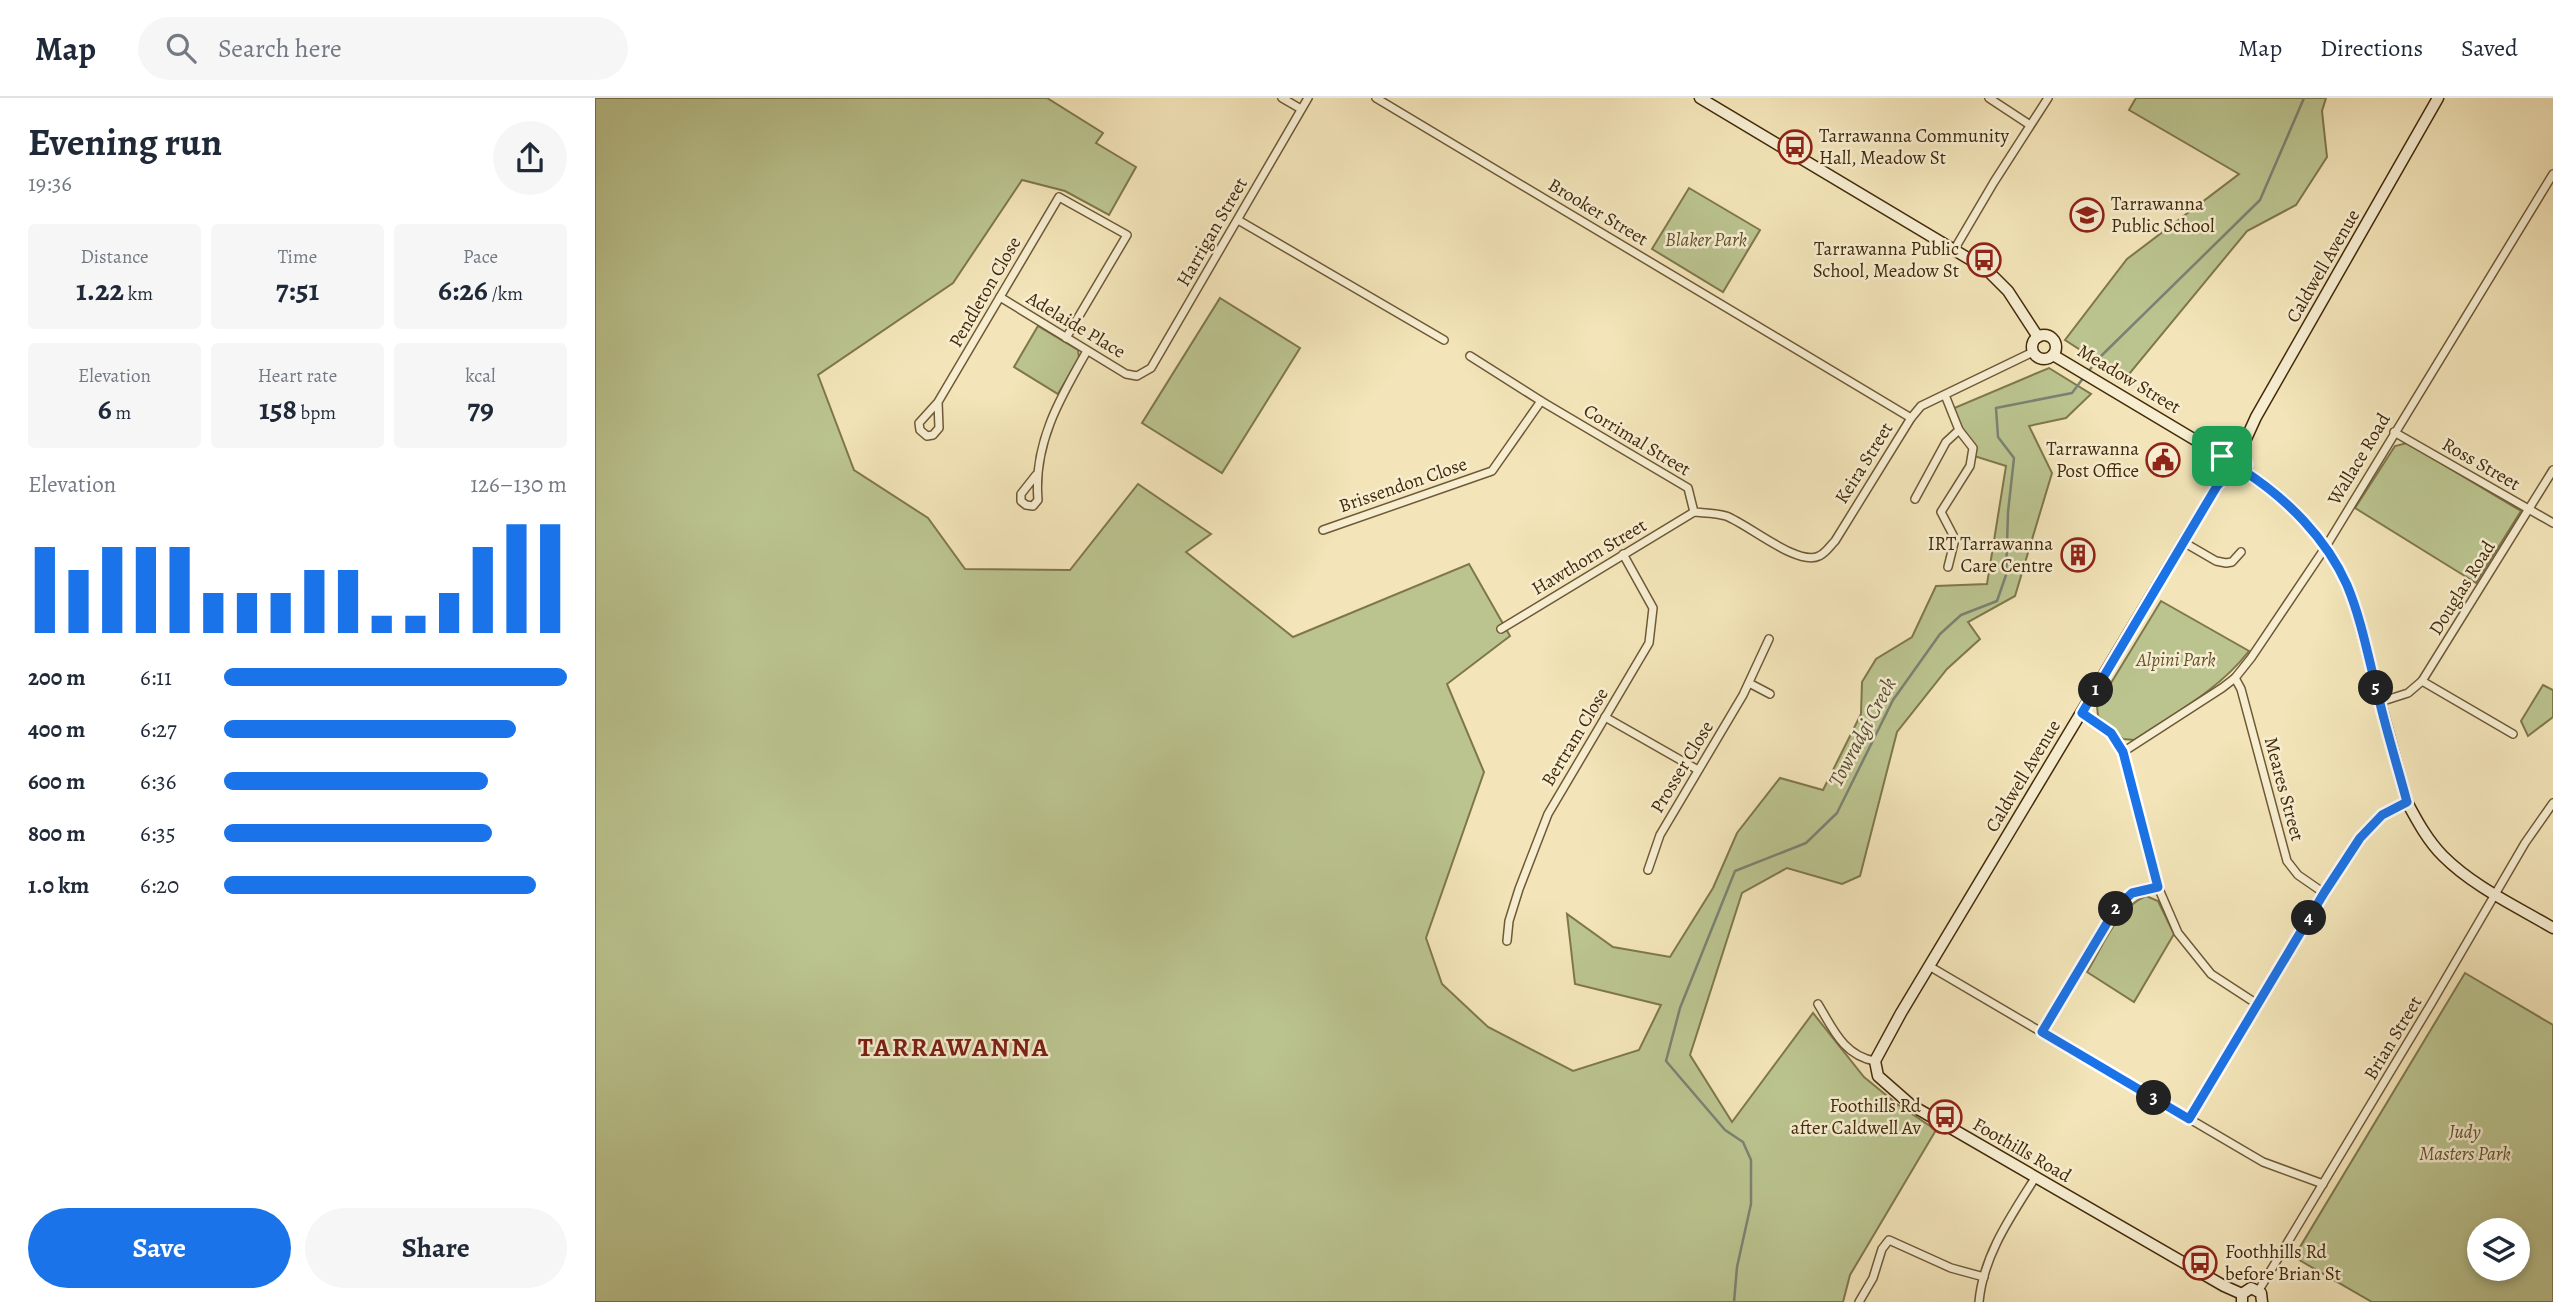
<!DOCTYPE html>
<html lang="en">
<head>
<meta charset="utf-8">
<style>
	body { margin:0; font-family:Alegreya,serif; background:#f6f6f7; color:#1f2937; height:100vh; display:flex; flex-direction:column; font-size:26px; white-space:nowrap }
	* { box-sizing:border-box; margin:0 }
	p { font-size:23px; color:#747a83 }
	.icon { flex:none; width:38px; height:38px; fill:none; stroke:currentColor; stroke-width:2; stroke-linecap:round; stroke-linejoin:round }
	.map { position:relative; flex:1; overflow:hidden }
	.drawer { display:flex; flex-direction:column; background:#fff; width:595px }
	.drawer>* { flex:none }
	.buttons { position:absolute; left:1872px; top:1120px; display:grid; gap:14px }
	.buttons a { display:grid; place-items:center; width:63px; height:63px; border-radius:50%; background:#fff; box-shadow:0 4px 10px #0003; font-size:35px }
	.pin { position:absolute; display:grid; place-items:center; width:60px; height:60px; color:#fff; margin:-30px; border-radius:14px; box-shadow:0 4px 10px #0006 }
	.km { position:absolute; width:35px; height:35px; margin:-18px; border-radius:50%; background:#222; color:#fff; font-size:19px; line-height:35px; text-align:center }
	.round { display:grid; place-items:center; flex:none; width:74px; height:74px; border-radius:37px; background:#f6f6f7 }
	.summary { display:flex; align-items:center; justify-content:space-between; height:119px; padding:0 28px }
	h1 { font-size:38px; font-weight:600; line-height:52px }
	.metrics { display:grid; grid-template-columns:repeat(3,1fr); gap:10px; height:119px; padding:7px 28px }
	.metrics div { display:grid; align-content:center; border-radius:7px; background:#f6f6f7; text-align:center }
	.metrics b { font-size:30px; font-weight:600 }
	.metrics small { font-size:19px; font-weight:400 }
	.metrics p { font-size:19px }
	.chart { height:196px; padding:14px 28px }
	.chart p { display:flex; justify-content:space-between }
	.chart svg { width:100%; height:126px; margin-top:7px; stroke:#1a73e8; stroke-width:6 }
	.primary-button { display:flex; gap:14px; margin-top:auto; padding:14px 28px }
	.primary-button a { flex:1; height:80px; border-radius:42px; background:#1a73e8; color:#fff; font-size:28px; font-weight:600; line-height:80px; text-align:center }
	.primary-button a+a { background:#f6f6f7; color:#1f2937 }
	ul { padding:0 28px; list-style:none; font-size:23px }
	li { display:grid; grid-template-columns:112px 84px 1fr; align-items:center; height:52px }
	li i { height:18px; border-radius:9px; background:#1a73e8 }
	header { display:flex; align-items:center; gap:42px; box-sizing:border-box; height:98px; padding:0 35px; background:#fff; border-bottom:2px solid #e0e1e3 }
	header strong { font-size:33px }
	nav { display:flex; gap:38px; margin-inline-start:auto; font-size:24px }
	.search { width:490px; height:63px; background:#f6f6f7; display:flex; align-items:center; gap:18px; box-sizing:border-box; padding:0 24px; border-radius:38px; color:#747a83; font-size:26px }
	main { display:flex; flex:1; min-height:0 }
	.map>svg:first-child { display:block }
	.green { fill:#bbc48f; stroke:#7f774c; stroke-width:2; fill-rule:evenodd }
	.lines { fill:none; stroke-linecap:round; stroke-linejoin:round }
	.stream { stroke:#7b8273; stroke-width:2.5 }
	.street-casing { stroke:#6f5935; stroke-width:10 }
	.secondary-casing { stroke:#432a09; stroke-width:13 }
	.street { stroke:#f7eed2; stroke-width:7 }
	.secondary { stroke:#f7eed2; stroke-width:10 }
	.route-casing { stroke:#fff; stroke-width:14 }
	.route { stroke:#1a73e8; stroke-width:9 }
	.labels { text-anchor:middle; dominant-baseline:central; stroke-width:5; stroke-linejoin:round; paint-order:stroke }
	.poi-label { font-size:19px; fill:#432a09; stroke:#f7eed2; text-anchor:end }
	.street-label { font-size:19px; fill:#432a09; stroke:#f7eed2 }
	.park-label { font-size:19px; font-style:italic; fill:#61502a; stroke:#f7eed2 }
	.water-label { font-size:21px; font-style:italic; fill:#5a4f35; stroke:#f7eed2 }
	.district-label { font-size:26px; font-weight:bold; letter-spacing:2px; fill:#7a1f14; stroke:#f7eed2 }
</style>
</head>
<body>
<header>
<strong>Map</strong>
<div class="search"><svg class="icon" aria-label="search" viewBox="0 0 24 24"><circle cx="10" cy="10" r="6"/><path d="M15 15l6 6"/></svg>Search here</div>
<nav><a>Map</a><a>Directions</a><a>Saved</a></nav>
</header>
<main>
<section class="drawer">
<div class="summary"><div><h1>Evening run</h1><p>19:36</p></div><a class="round"><svg class="icon" aria-label="share" viewBox="0 0 24 24"><path d="M12 15V3M7 8l5-5 5 5M5 13v7h14v-7"/></svg></a></div>
<div class="metrics">
<div><p>Distance</p><b>1.22<small> km</small></b></div>
<div><p>Time</p><b>7:51</b></div>
<div><p>Pace</p><b>6:26<small> /km</small></b></div>
</div>
<div class="metrics">
<div><p>Elevation</p><b>6<small> m</small></b></div>
<div><p>Heart rate</p><b>158<small> bpm</small></b></div>
<div><p>kcal</p><b>79</b></div>
</div>
<div class="chart"><p><span>Elevation</span>126–130 m</p>
<svg viewBox="0 0 160 44" preserveAspectRatio="none"><path d="M5 44V14M15 44V22M25 44V14M35 44V14M45 44V14M55 44V30M65 44V30M75 44V30M85 44V22M95 44V22M105 44V38M115 44V38M125 44V30M135 44V14M145 44V6M155 44V6"/></svg>
</div>
<ul>
<li><b>200 m</b>6:11<i style="width:100%"></i></li>
<li><b>400 m</b>6:27<i style="width:85%"></i></li>
<li><b>600 m</b>6:36<i style="width:77%"></i></li>
<li><b>800 m</b>6:35<i style="width:78%"></i></li>
<li><b>1.0 km</b>6:20<i style="width:91%"></i></li>
</ul>
<div class="primary-button"><a>Save</a><a>Share</a></div>
</section>
<div class="map">
<svg width="1958" height="1204" viewBox="0 0 1958 1204">
	<rect width="100%" height="100%" fill="#f3e5b9"/>
	<filter id="stains"><feTurbulence type="fractalNoise" baseFrequency=".00286" numOctaves="4"/><feColorMatrix values="0 0 0 0 .2 0 0 0 0 .09 0 0 0 0 .02 0 0 0 .5 -.17"/></filter>
	<radialGradient id="worn" r=".72"><stop offset=".6" stop-color="#630" stop-opacity="0"/><stop offset="1" stop-color="#630" stop-opacity=".3"/></radialGradient>
	<!-- green -->
	<g class="green">
		<path d="M0,0H452L508,35L501,45L541,69L514,117L470,93L427,82L358,185L223,277L259,372L333,420L370,471L475,472L543,386L616,436L591,454L698,539L874,466L915,538L852,586L889,674L831,840L847,886L893,929L978,973L1044,952L1066,907L980,886L972,816L1018,849L1075,859L1118,790L1142,735L1185,680L1228,692L1266,616L1267,584L1281,561L1317,539L1341,488L1392,486L1411,368L1379,358L1357,311L1454,270L1496,296L1471,320L1434,328L1457,375L1420,498L1373,524L1385,541L1352,571L1302,634L1265,778L1247,786L1192,770L1147,795L1095,957L1137,1024L1218,915L1269,979L1302,1006L1341,1032L1255,1177L1248,1204H0Z"/>
		<path d="M1541,0H1731L1727,13L1732,59L1701,107L1652,133L1530,281L1470,242L1532,161L1644,76L1534,12Z"/>
		<path d="M1094,90L1165,132L1128,194L1057,151Z"/>
		<path d="M625,200L705,250L627,375L547,325Z"/>
		<path d="M443,228L483,252L484,260L463,296L419,269Z"/>
		<path d="M1812,345L1926,413L1881,485L1760,410L1800,348Z"/>
		<path d="M1566,503L1654,553C1624,592 1580,615 1539,642L1528,641L1503,618L1502,608Z"/>
		<path d="M1948,587L1958,592V619L1933,638L1926,623Z"/>
		<path d="M1551,798L1563,803L1579,836L1539,904L1492,874C1508,848 1522,810 1551,798Z"/>
		<path d="M1870,875L1958,927V1204H1777L1699,1159ZM1885,1132H1923V1171H1885Z"/>
	</g>
	<g class="lines">
		<!-- stream -->
		<g class="stream">
			<path d="M1493,274L1503,261L1665,102L1709,0"/>
			<path d="M1139,1204L1142,1169L1156,1106V1062L1148,1044L1130,1032L1071,963L1085,910L1140,773L1211,745L1242,715L1298,602L1345,536L1366,517L1402,503L1411,477L1413,414L1419,360L1403,339L1401,310L1477,295L1489,279"/>
		</g>
		<defs>
			<g id="street">
				<path d="M687,0L706,11"/>
				<path d="M781,0L1316,320"/>
				<path d="M1394,0L1435,27"/>
				<path d="M643,122L849,242"/>
				<path d="M1359,152L1399,84L1453,0"/>
				<path d="M405,199L531,276L542,278L556,270L713,0"/>
				<path d="M875,258L946,303L1093,390L1099,414C1109,415 1122,415 1131,418C1153,426 1203,469 1224,458C1231,455 1235,448 1240,443L1316,320L1326,308L1438,254"/>
				<path d="M1350,297L1364,332L1378,350L1375,368L1346,414L1358,437L1359,445L1353,469"/>
				<path d="M343,304L324,325L325,332L332,338L338,337L344,330L343,304L464,99L532,137L471,240"/>
				<path d="M1799,334L1958,425"/>
				<path d="M441,377L426,396V403L431,407L438,408L443,402C438,346 465,300 492,253"/>
				<path d="M1320,401L1351,344L1364,332"/>
				<path d="M728,432L897,373L946,303"/>
				<path d="M1590,445L1621,463L1631,465L1637,464L1646,454"/>
				<path d="M906,531L1099,414"/>
				<path d="M1640,580L1646,591L1692,763L1703,777L1729,795"/>
				<path d="M1827,583L1918,636"/>
				<path d="M1154,585L1175,596"/>
				<path d="M1785,604L1813,595L1827,583L1958,372"/>
				<path d="M1487,615L1516,635L1528,654L1563,789L1583,835L1616,876L1662,906"/>
				<path d="M1010,619L1103,672"/>
				<path d="M1528,654L1627,590L1640,580L1656,560L1730,450L1958,76"/>
				<path d="M1053,772L1065,737L1148,597L1174,541"/>
				<path d="M912,843L914,823L924,791L953,716L1054,545L1058,510L1028,456"/>
				<path d="M1334,868L1668,1064L1728,1086"/>
				<path d="M1223,906C1238,931 1249,958 1280,963"/>
				<path d="M1447,934L1521,810L1537,795L1563,789"/>
				<path d="M1594,1021L1729,795L1765,740L1787,717L1812,704"/>
				<path d="M1664,1192L1836,906L1930,745L1958,705"/>
				<path d="M1264,1204L1278,1180L1287,1151L1294,1142L1356,1170L1389,1179"/>
				<path d="M1384,1204C1388,1158 1416,1118 1440,1080"/>
			</g>
			<g id="secondary">
				<path d="M1105,0L1391,171L1413,193L1443,239"/>
				<circle cx="1449" cy="249" r="12"/>
				<path d="M1458,257L1627,358"/>
				<circle cx="1638" cy="366" r="13"/>
				<path d="M1645,354L1661,319L1843,0"/>
				<path d="M1649,373C1692,401 1731,440 1752,487C1767,523 1774,563 1784,601C1793,635 1803,670 1812,704C1822,723 1833,743 1848,758C1879,789 1921,808 1958,830"/>
				<path d="M1632,377L1622,388L1306,915L1280,963L1283,978L1316,1007L1629,1188L1647,1196"/>
				<path d="M1647,1204V1196L1656,1190L1666,1195L1667,1204"/>
			</g>
		</defs>
		<!-- street casing -->
		<use href="#street" class="street-casing"/>
		<!-- secondary casing -->
		<use href="#secondary" class="secondary-casing"/>
		<!-- street -->
		<use href="#street" class="street"/>
		<!-- secondary -->
		<use href="#secondary" class="secondary"/>
	</g>
	<g class="lines">
		<defs>
			<path id="route" d="M1635,352L1648,357L1652,366L1649,373C1692,401 1731,440 1752,487C1767,523 1774,563 1784,601C1792,635 1803,670 1812,704L1787,717L1765,740L1729,795L1594,1021L1447,934L1521,810L1537,795L1563,789L1528,654L1516,635L1487,615L1622,388L1632,377L1626,373L1625,362Z"/>
		</defs>
		<!-- route casing -->
		<use href="#route" class="route-casing"/>
		<!-- route -->
		<use href="#route" class="route"/>
	</g>
	<!-- icons -->
	<defs>
		<symbol id="bus-ring" viewBox="-11 -11 22 22"><circle r="9.5" fill="#f7eed2" stroke="#8f2418" stroke-width="1.5"/><path d="M-5-6H5V4H4V6H2V4H-2V6H-4V4H-5ZM-3.5-4V0h7V-4ZM-3.5 1.2v1.5H-2V1.2ZM2 1.2v1.5H3.5V1.2Z" fill="#8f2418"/></symbol>
		<symbol id="school-ring" viewBox="-11 -11 22 22"><circle r="9.5" fill="#f7eed2" stroke="#8f2418" stroke-width="1.5"/><path d="M0-5L7-2L0 1L-7-2ZM-4 1L0 2.5L4 1V4Q0 6-4 4Z" fill="#8f2418"/></symbol>
		<symbol id="civic-ring" viewBox="-11 -11 22 22"><circle r="9.5" fill="#f7eed2" stroke="#8f2418" stroke-width="1.5"/><path d="M-.6-6.5H3V-4.5H.6V-3L4-1V1h2V6H-6V1h2V-1L-.6-3ZM-1.2 2.5V6h2.4V2.5Z" fill="#8f2418"/></symbol>
		<symbol id="building-ring" viewBox="-11 -11 22 22"><circle r="9.5" fill="#f7eed2" stroke="#8f2418" stroke-width="1.5"/><path d="M-4-6H4V6H1V3H-1V6H-4ZM-2.5-4.3h1.7v1.8h-1.7ZM.8-4.3h1.7v1.8H.8ZM-2.5-1h1.7V.8h-1.7ZM.8-1h1.7V.8H.8Z" fill="#8f2418"/></symbol>
	</defs>
	<g fill-rule="evenodd">
		<use href="#bus-ring" x="1181" y="30" width="38" height="38"/>
		<use href="#school-ring" x="1473" y="98" width="38" height="38"/>
		<use href="#bus-ring" x="1370" y="143" width="38" height="38"/>
		<use href="#civic-ring" x="1549" y="343" width="38" height="38"/>
		<use href="#building-ring" x="1464" y="438" width="38" height="38"/>
		<use href="#bus-ring" x="1331" y="1000" width="38" height="38"/>
		<use href="#bus-ring" x="1586" y="1146" width="38" height="38"/>
	</g>
	<g class="labels">
		<!-- poi labels -->
		<g class="poi-label">
			<text x="1224" y="38" text-anchor="start">Tarrawanna Community<tspan x="1224" dy="22">Hall, Meadow St</tspan></text>
			<text x="1516" y="106" text-anchor="start">Tarrawanna<tspan x="1516" dy="22">Public School</tspan></text>
			<text x="1364" y="151">Tarrawanna Public<tspan x="1364" dy="22">School, Meadow St</tspan></text>
			<text x="1544" y="351">Tarrawanna<tspan x="1544" dy="22">Post Office</tspan></text>
			<text x="1458" y="446">IRT Tarrawanna<tspan x="1458" dy="22">Care Centre</tspan></text>
			<text x="1326" y="1008">Foothills Rd<tspan x="1326" dy="22">after Caldwell Av</tspan></text>
			<text x="1630" y="1154" text-anchor="start">Foothhills Rd<tspan x="1630" dy="22">before Brian St</tspan></text>
		</g>
		<!-- street labels -->
		<g class="street-label">
			<text transform="translate(1003 114) rotate(31)">Brooker Street</text>
			<text transform="translate(617 134) rotate(-60)">Harrigan Street</text>
			<text transform="translate(1728 168) rotate(-60)">Caldwell Avenue</text>
			<text transform="translate(390 194) rotate(-60)">Pendleton Close</text>
			<text transform="translate(481 227) rotate(31)">Adelaide Place</text>
			<text transform="translate(1534 281) rotate(31)">Meadow Street</text>
			<text transform="translate(1042 342) rotate(31)">Corrimal Street</text>
			<text transform="translate(1764 361) rotate(-59)">Wallace Road</text>
			<text transform="translate(1269 365) rotate(-58)">Keira Street</text>
			<text transform="translate(1886 366) rotate(30)">Ross Street</text>
			<text transform="translate(808 387) rotate(-19)">Brissendon Close</text>
			<text transform="translate(994 459) rotate(-31)">Hawthorn Street</text>
			<text transform="translate(1867 490) rotate(-58)">Douglas Road</text>
			<text transform="translate(980 639) rotate(-59)">Bertram Close</text>
			<text transform="translate(1087 669) rotate(-59)">Prosser Close</text>
			<text transform="translate(1428 678) rotate(-59)">Caldwell Avenue</text>
			<text transform="translate(1689 691) rotate(75)">Meares Street</text>
			<text transform="translate(1798 940) rotate(-59)">Brian Street</text>
			<text transform="translate(1427 1052) rotate(30)">Foothills Road</text>
		</g>
		<!-- park labels -->
		<g class="park-label">
			<text x="1111" y="142">Blaker Park</text>
			<text x="1581" y="562">Alpini Park</text>
			<text x="1870" y="1034">Judy<tspan x="1870" dy="22">Masters Park</tspan></text>
		</g>
		<!-- water labels -->
		<g class="water-label">
			<text transform="translate(1267 634) rotate(-62)">Towradgi Creek</text>
		</g>
		<!-- district labels -->
		<g class="district-label">
			<text x="359" y="949">TARRAWANNA</text>
		</g>
	</g>
	<rect width="100%" height="100%" filter="url(#stains)"/>
	<rect width="100%" height="100%" fill="url(#worn)"/>
</svg>
<div class="buttons">
<a><svg class="icon" aria-label="layers" viewBox="0 0 24 24"><path d="M12 4l9 5-9 5-9-5zM3 14l9 5 9-5"/></svg></a>
</div>
<div class="pin" style="left:1627px;top:358px;background:#1e9e55"><svg class="icon" aria-label="arrive" viewBox="0 0 24 24"><path d="M6 21V4h12l-3 4 3 4H6"/></svg></div>
<b class="km" style="left:1501px;top:592px">1</b>
<b class="km" style="left:1521px;top:811px">2</b>
<b class="km" style="left:1559px;top:1000px">3</b>
<b class="km" style="left:1714px;top:820px">4</b>
<b class="km" style="left:1781px;top:590px">5</b>
</div>
</main>
</body>
</html>
